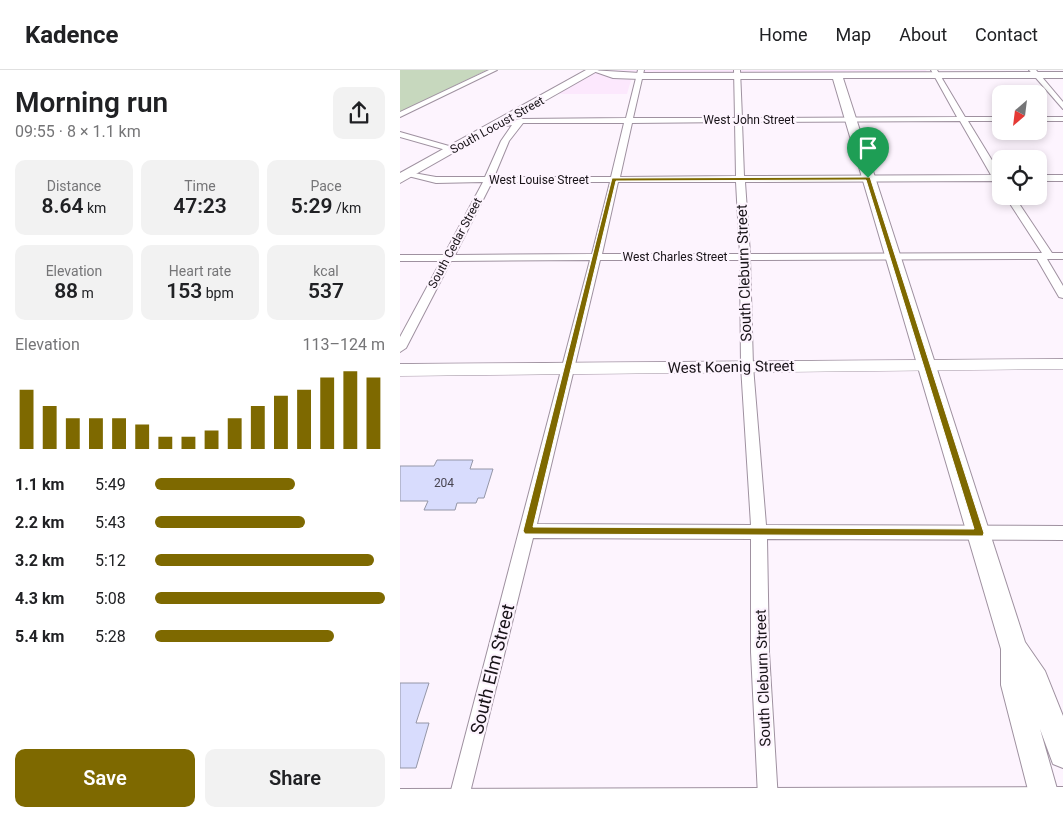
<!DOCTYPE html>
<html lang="en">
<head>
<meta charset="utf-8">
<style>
	body { margin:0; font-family:Roboto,sans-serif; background:#f2f2f2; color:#202124; height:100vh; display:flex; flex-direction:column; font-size:19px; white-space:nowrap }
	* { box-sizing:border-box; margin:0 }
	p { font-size:16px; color:#757577 }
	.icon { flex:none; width:28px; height:28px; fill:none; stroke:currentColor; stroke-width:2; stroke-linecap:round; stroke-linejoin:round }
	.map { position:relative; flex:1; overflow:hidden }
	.panel { display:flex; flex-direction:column; background:#fff; width:400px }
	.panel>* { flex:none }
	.needle { width:32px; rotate:208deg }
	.tools { position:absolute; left:592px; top:15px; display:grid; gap:10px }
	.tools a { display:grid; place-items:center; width:55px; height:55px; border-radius:10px; background:#fff; box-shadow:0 2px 8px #0003; font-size:25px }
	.pin { position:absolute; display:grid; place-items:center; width:42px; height:42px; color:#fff; margin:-51px -21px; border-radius:50% 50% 50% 0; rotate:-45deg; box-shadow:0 0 5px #0007 }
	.pin .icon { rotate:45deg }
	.round { display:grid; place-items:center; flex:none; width:52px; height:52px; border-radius:10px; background:#f2f2f2 }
	.head { display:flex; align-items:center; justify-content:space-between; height:85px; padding:0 15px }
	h1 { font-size:28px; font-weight:600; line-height:38px }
	.stats { display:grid; grid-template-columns:repeat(3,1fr); gap:8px; height:85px; padding:5px 15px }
	.stats div { display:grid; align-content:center; border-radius:10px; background:#f2f2f2; text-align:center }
	.stats b { font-size:21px; font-weight:600 }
	.stats small { font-size:14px; font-weight:400 }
	.stats p { font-size:14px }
	.chart { height:140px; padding:10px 15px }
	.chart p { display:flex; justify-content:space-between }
	.chart svg { width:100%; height:90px; margin-top:5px; stroke:#7e6900; stroke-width:6 }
	.button { display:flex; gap:10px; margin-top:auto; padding:10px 15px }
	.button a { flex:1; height:58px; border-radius:10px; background:#7e6900; color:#fff; font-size:20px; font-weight:600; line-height:58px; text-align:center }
	.button a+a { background:#f2f2f2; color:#202124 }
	ul { padding:0 15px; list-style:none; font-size:16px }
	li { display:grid; grid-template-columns:80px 60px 1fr; align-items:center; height:38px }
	li i { height:12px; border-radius:6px; background:#7e6900 }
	header { display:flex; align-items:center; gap:30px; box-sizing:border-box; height:70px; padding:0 25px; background:#fff; border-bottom:1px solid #e0e0e0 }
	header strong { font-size:24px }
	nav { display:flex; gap:28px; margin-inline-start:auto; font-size:18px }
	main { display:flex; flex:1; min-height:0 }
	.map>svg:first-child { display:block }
	.built { fill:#fce8fd }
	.green { fill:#c7d8be }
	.building { fill:#d8dcfd; stroke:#9496a7 }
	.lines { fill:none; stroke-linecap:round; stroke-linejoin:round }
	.minor-casing { stroke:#9f91a0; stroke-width:2 }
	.tertiary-casing { stroke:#9f91a0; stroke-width:1 }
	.secondary-casing { stroke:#9f91a0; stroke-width:2 }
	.primary-casing { stroke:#9f91a0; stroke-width:2 }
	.trunk-casing { stroke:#9f91a0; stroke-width:2 }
	.minor { fill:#fff; fill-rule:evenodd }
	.tertiary { fill:#fff; fill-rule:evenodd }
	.secondary { fill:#fff; fill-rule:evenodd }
	.primary { fill:#fff; fill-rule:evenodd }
	.trunk { fill:#fff; fill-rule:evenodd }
	.route { fill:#7e6900; stroke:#fff; fill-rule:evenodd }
	.labels { text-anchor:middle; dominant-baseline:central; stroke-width:4.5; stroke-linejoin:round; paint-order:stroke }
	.far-street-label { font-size:12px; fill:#181318; stroke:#fdf4fe }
	.number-label { font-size:12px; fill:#484551 }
	.street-label { font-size:15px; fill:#181318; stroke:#fdf4fe }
	.near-street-label { font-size:18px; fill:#181318; stroke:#fdf4fe }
</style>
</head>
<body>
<header>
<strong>Kadence</strong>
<nav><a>Home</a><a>Map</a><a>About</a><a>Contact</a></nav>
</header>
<main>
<section class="panel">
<div class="head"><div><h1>Morning run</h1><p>09:55 · 8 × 1.1 km</p></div><a class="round"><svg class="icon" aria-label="share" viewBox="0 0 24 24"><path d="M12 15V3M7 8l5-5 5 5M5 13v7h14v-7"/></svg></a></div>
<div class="stats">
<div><p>Distance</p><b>8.64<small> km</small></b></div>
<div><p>Time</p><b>47:23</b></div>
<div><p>Pace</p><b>5:29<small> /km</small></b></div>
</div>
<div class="stats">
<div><p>Elevation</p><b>88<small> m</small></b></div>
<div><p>Heart rate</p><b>153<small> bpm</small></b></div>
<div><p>kcal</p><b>537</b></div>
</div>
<div class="chart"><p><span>Elevation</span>113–124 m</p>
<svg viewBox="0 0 160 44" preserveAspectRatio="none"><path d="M5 44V15M15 44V23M25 44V29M35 44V29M45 44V29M55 44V32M65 44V38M75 44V38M85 44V35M95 44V29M105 44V23M115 44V18M125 44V15M135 44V9M145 44V6M155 44V9"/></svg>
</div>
<ul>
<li><b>1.1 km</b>5:49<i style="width:61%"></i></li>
<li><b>2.2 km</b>5:43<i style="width:65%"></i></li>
<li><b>3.2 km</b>5:12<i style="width:95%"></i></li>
<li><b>4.3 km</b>5:08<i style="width:100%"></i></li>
<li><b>5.4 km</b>5:28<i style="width:78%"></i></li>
</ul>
<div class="button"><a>Save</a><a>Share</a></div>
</section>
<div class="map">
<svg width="663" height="747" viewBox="0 0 663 747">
	<rect width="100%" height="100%" fill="#fdf4fe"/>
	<!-- built -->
	<path class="built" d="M186,0H526L527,2L233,3L227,24H144Z"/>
	<!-- green -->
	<path class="green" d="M0,0H87L0,42Z"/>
	<!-- building -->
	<g class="building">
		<path d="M37,390H73L70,399H93L84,428H78L76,433H57L55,440H24L28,431H0V396H34Z"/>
		<path d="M0,613H29L16,653H29L16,698H0Z"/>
	</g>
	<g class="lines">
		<defs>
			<g id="minor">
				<path d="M89,0H97L0,47V42Z"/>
				<path d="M238,0H244L233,48H335L334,0H340L342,48L557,47L531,0H537L565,47H601V51H568L601,105V116H597L594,111L345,112L350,184L642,183L605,126H614L652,183H663V189H647L663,216V228L659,227L637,189L350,190L353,296L366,455L663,456V470L367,469L369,582L379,747H359L351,582V469L133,468L64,747H44L190,190L51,191L6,278L0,282V267L41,191H0V185H44L83,112L36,113L4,105L8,102L36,107H85L101,71L112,55L94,57V53L121,49L226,48ZM560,51L591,105L344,106L342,52ZM335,52L336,106L220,107L232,53ZM123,53H224L211,107H94L109,71ZM92,112H210L192,184L55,185ZM218,112H336L340,184H202ZM200,190H340L341,296L351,455L137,454Z"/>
				<path d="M629,0H636L663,32V39Z"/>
				<rect x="639" y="47" width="24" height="4"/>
				<path d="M0,62L56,78L57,80L53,82L0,67Z"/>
				<rect x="639" y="105" width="24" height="6"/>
			</g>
			<path id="tertiary" d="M663,289V299L0,306V294Z"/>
			<path id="secondary" d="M190,0L240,3L663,2V8H443L625,572L645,601L663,646V698L653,694L640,659L663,740V747H635L601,615V579L433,9H240L213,8Z"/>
			<path id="primary" d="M186,0H199L0,113V103Z"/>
			<path id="trunk" d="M663,717V747H0V719Z"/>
		</defs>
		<!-- minor casing -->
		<use href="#minor" class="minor-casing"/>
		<!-- tertiary casing -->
		<use href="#tertiary" class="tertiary-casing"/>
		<!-- secondary casing -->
		<use href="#secondary" class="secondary-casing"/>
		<!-- primary casing -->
		<use href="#primary" class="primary-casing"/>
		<!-- trunk casing -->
		<use href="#trunk" class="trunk-casing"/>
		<!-- minor -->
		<use href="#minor" class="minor"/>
		<!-- tertiary -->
		<use href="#tertiary" class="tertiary"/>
		<!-- secondary -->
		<use href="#secondary" class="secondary"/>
		<!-- primary -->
		<use href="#primary" class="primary"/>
		<!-- trunk -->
		<use href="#trunk" class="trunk"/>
	</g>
	<!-- route -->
	<path class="route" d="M470,107L584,463L583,466L125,464L123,461L212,108ZM466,110L574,459L133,457L216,111Z"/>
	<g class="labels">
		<!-- far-street labels -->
		<g class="far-street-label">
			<text x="349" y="50">West John Street</text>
			<text transform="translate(97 55) rotate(-29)">South Locust Street</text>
			<text x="139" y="110">West Louise Street</text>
			<text transform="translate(55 173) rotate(-62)">South Cedar Street</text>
			<text x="275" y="187">West Charles Street</text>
		</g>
		<!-- number labels -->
		<g class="number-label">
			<text x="44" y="413">204</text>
		</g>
		<!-- street labels -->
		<g class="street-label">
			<text transform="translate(344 203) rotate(-92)">South Cleburn Street</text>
			<text transform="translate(331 297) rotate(-1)">West Koenig Street</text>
			<text transform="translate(363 608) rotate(-92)">South Cleburn Street</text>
		</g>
		<!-- near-street labels -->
		<g class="near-street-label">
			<text transform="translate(92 599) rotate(-76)">South Elm Street</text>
		</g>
	</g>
</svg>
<div class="tools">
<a><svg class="needle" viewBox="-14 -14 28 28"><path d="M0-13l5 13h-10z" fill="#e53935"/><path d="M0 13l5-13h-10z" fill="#757577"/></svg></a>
<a><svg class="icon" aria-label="locate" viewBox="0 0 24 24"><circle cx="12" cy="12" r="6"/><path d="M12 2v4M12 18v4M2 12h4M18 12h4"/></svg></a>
</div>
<div class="pin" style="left:468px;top:108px;background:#1e9e55"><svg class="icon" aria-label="arrive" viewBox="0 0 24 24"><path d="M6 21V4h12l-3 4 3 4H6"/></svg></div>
</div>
</main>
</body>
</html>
